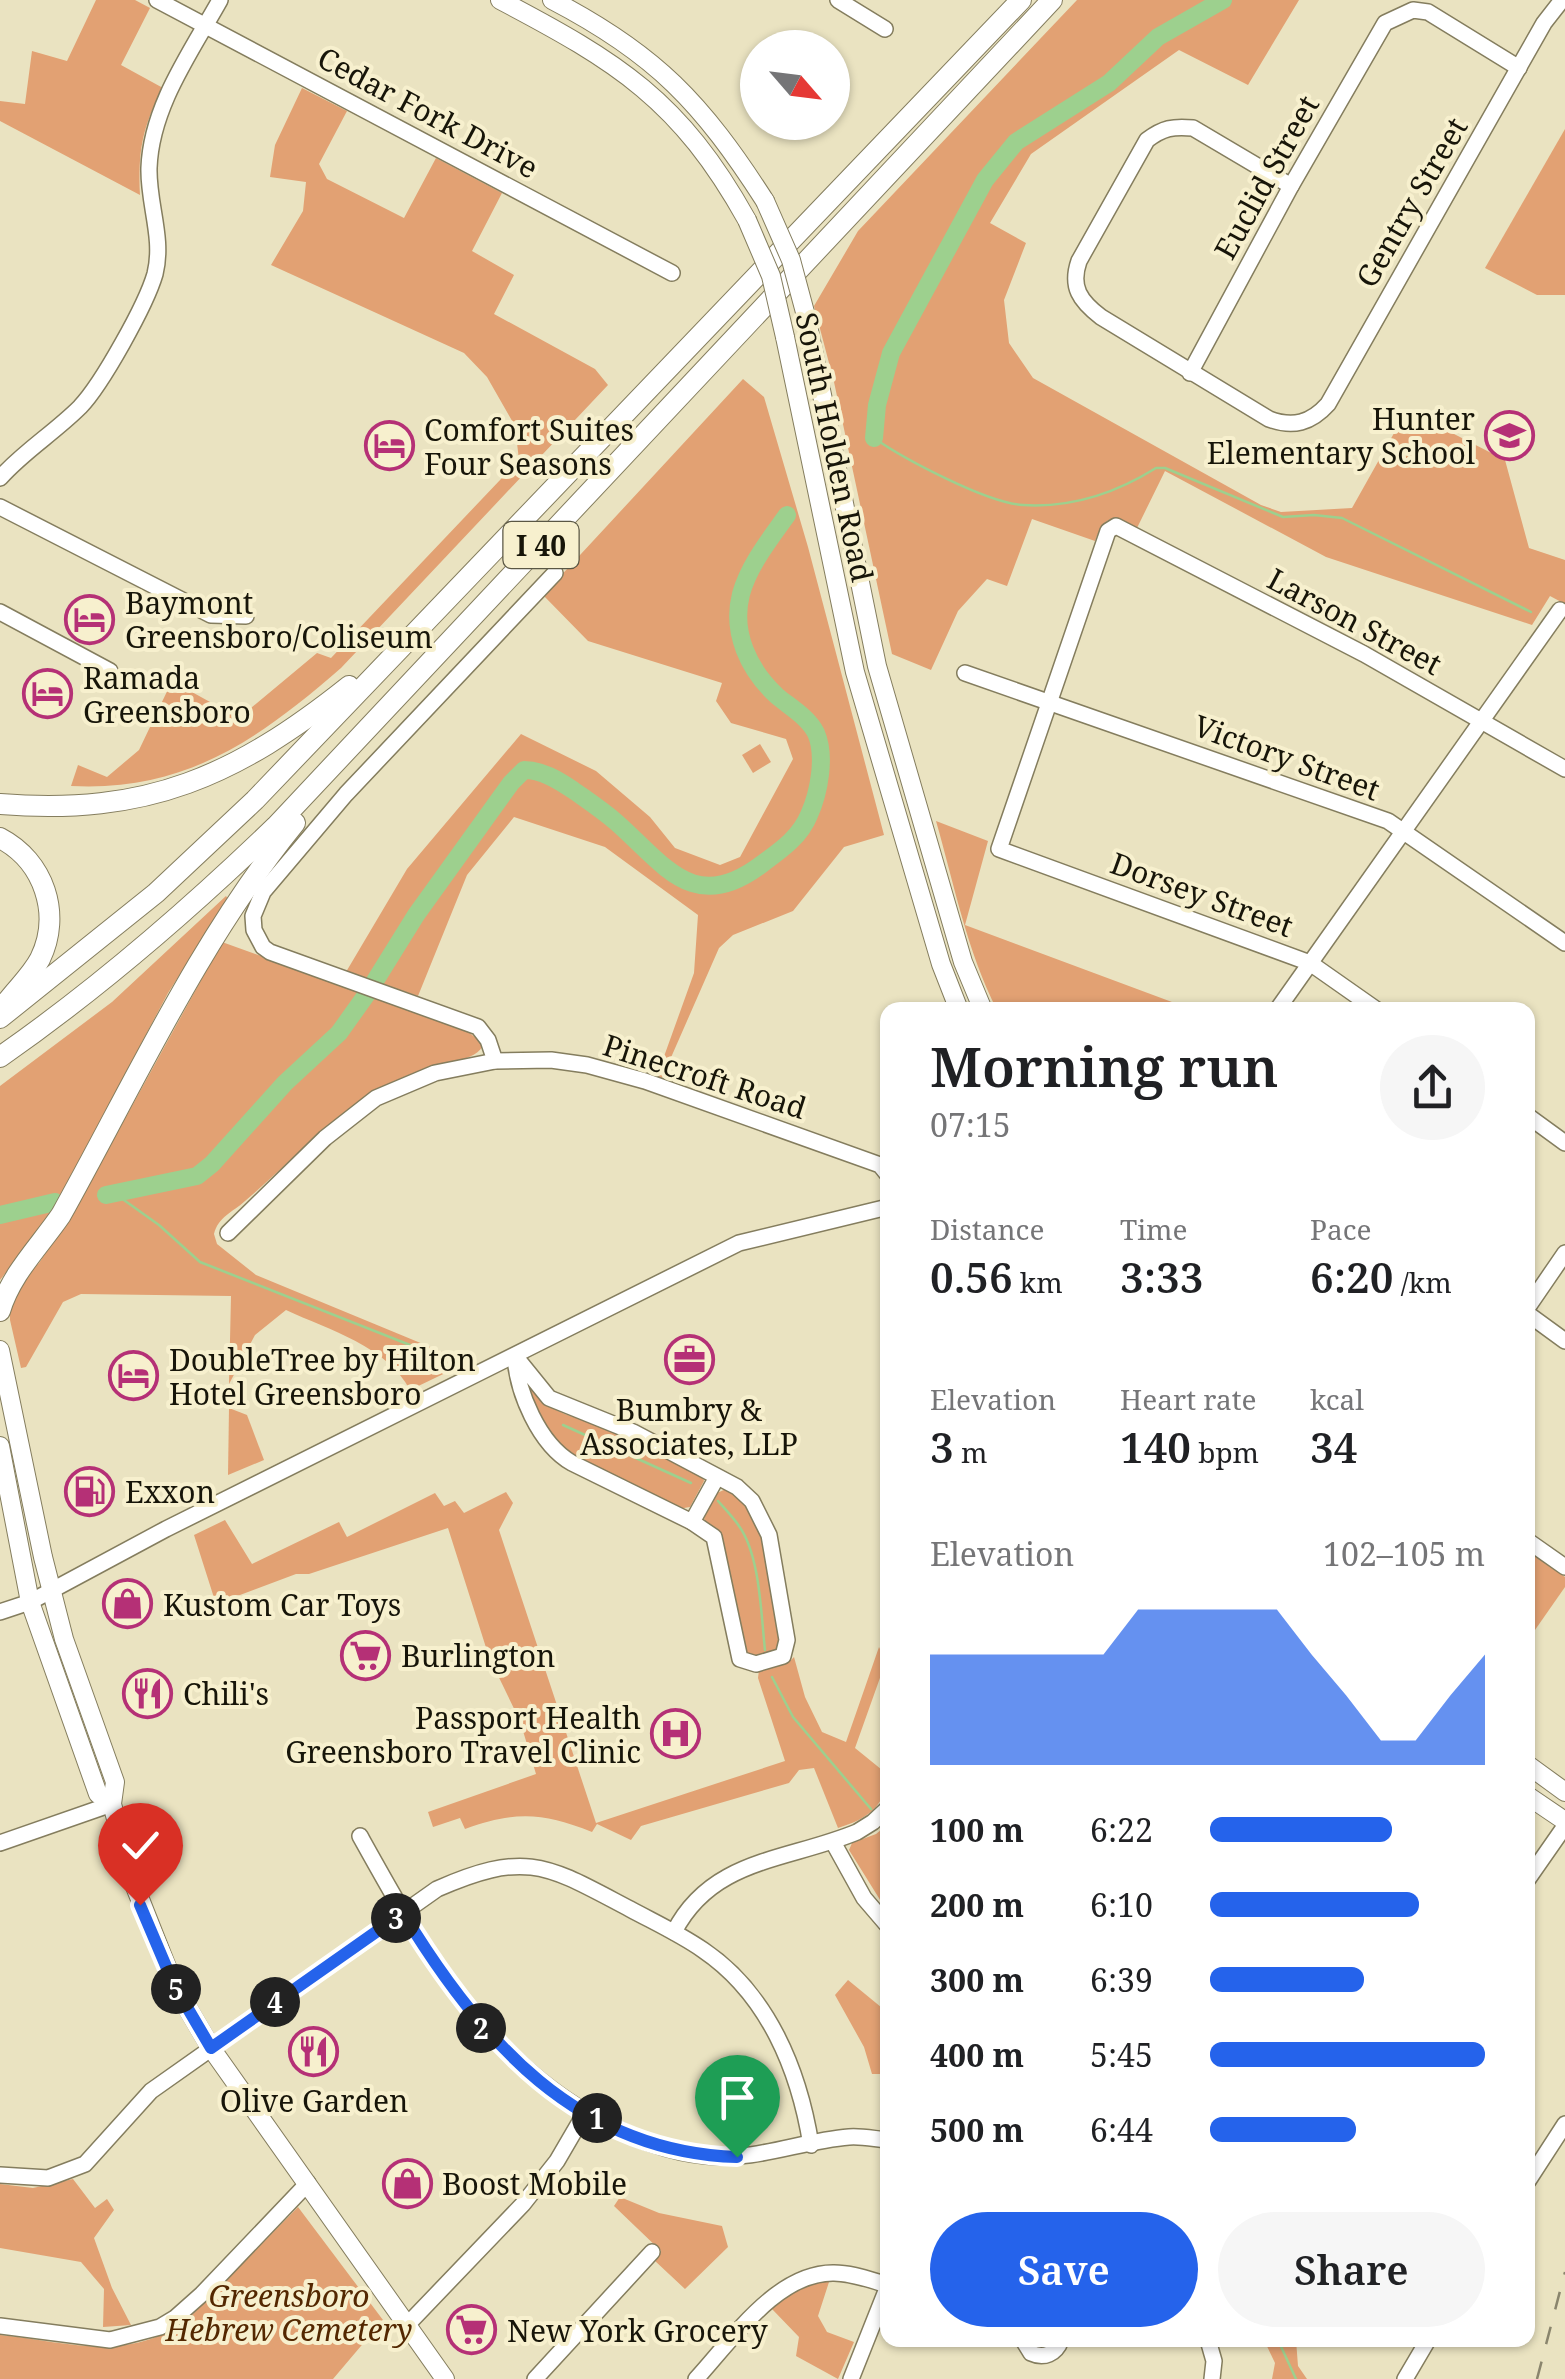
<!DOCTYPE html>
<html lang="en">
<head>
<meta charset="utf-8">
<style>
	body { margin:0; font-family:"Noto Serif",serif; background:#f6f6f6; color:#202124; height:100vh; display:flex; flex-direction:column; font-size:38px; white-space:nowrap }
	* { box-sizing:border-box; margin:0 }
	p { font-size:32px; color:#757577 }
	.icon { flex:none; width:55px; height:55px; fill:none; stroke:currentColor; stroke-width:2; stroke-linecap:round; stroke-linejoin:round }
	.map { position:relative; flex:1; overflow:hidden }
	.side { position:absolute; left:880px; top:1002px; width:655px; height:1345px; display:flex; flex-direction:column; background:#fff; border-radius:20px; box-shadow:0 2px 8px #0004 }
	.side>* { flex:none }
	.needle { width:65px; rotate:118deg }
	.tools { position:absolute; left:740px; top:30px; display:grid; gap:20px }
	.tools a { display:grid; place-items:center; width:110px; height:110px; border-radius:50%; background:#fff; box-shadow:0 2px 8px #0004; font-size:50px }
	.pin { position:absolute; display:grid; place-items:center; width:85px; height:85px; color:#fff; margin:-102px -42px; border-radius:50% 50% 50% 0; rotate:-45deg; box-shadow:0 0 10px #0007 }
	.pin .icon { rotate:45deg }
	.km { position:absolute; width:50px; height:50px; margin:-25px; border-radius:50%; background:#222; color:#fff; font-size:28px; line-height:50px; text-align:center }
	.round { display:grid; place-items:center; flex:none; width:105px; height:105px; border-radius:52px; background:#f6f6f6 }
	.overview { display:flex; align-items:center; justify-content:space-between; height:170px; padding:0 50px }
	h1 { font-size:55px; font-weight:600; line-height:75px }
	.metrics { display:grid; grid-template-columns:repeat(3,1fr); gap:15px; height:170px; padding:10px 50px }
	.metrics div { display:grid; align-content:center }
	.metrics b { font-size:42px; font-weight:600 }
	.metrics small { font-size:28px; font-weight:400 }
	.metrics p { font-size:28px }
	.chart { height:280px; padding:20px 50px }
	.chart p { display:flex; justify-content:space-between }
	.chart svg { width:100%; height:180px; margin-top:10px; fill:#2563eb; opacity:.7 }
	.action { display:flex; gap:20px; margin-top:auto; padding:20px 50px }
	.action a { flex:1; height:115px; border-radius:60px; background:#2563eb; color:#fff; font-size:40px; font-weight:600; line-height:115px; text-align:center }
	.action a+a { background:#f6f6f6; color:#202124 }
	ul { padding:0 50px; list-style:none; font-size:32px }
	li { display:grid; grid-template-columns:160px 120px 1fr; align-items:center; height:75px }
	li i { height:25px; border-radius:12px; background:#2563eb }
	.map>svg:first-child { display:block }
	.green { fill:#e2a173 }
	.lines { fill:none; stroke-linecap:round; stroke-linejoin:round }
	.stream { stroke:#9dd08e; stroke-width:2.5 }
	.river { stroke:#9dd08e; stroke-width:18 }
	.minor-casing { stroke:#847d5e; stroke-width:18 }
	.major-casing { stroke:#847d5e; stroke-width:20 }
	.highway-casing { stroke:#847d5e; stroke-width:22 }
	.minor { stroke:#fff; stroke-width:15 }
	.major { stroke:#fff; stroke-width:18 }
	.highway { stroke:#fff; stroke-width:20 }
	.rail { stroke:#8a856d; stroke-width:2.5; stroke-dasharray:18 18; stroke-linecap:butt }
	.major-bridge-casing { stroke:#847d5e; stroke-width:20; stroke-linecap:butt }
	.major-bridge { stroke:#fff; stroke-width:18 }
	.route-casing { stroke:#fff; stroke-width:20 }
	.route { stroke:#2563eb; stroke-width:12 }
	.labels { text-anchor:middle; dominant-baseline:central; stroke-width:8; stroke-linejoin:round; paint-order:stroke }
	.shield { fill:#f7f0ce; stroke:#5a5744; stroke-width:2.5 }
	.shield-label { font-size:28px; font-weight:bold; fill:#171509 }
	.street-label { font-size:30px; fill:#171509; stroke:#f7f0ce }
	.poi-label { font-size:30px; fill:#171509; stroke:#f7f0ce; text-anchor:start }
	.park-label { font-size:30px; font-style:italic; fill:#532700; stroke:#f7f0ce }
</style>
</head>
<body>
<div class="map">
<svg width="1565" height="2379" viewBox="0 0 1565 2379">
	<rect width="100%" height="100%" fill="#eae3c1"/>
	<!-- green -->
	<g class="green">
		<path d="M96,0H135L150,8L121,65L163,88C142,127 138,151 140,195L0,121V101L25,104L32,51L67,61Z"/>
		<path d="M1077,0H1299L1248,85L1179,50L1031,154L990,223L1026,243L1004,300L1009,343L1033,378L1261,505L1281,512L1352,508L1407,410L1505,460L1529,548L1565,560V604L1550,596L1532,625L1326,557L1165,471L1137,528C1111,516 1106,513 1095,541L1032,519L1007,586L987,579L958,611L931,670L892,654L834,382L814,306L858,231Z"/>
		<path d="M302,88L347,111L319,164L327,179L404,218L436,158L502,193L472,251L514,275L494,314L595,369L608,385L341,668C258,740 185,792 71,786L78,765L107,777L139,750L172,681L239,718L317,653L331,658L519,460L515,426L487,377L464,353L271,265L303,211L306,182L270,177L275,145Z"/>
		<path d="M1565,129V295H1537L1485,268Z"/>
		<path d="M743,379L764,397L808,547L884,835L844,847L793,911L733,935L719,948L662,1078L657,1076L694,973L698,915L605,847L514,817L467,875L418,996L346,972L407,869L521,734L596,771L650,817L675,848L720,865L740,857L793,759L786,739L731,723L716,701L722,683L588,641L543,595Z"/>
		<path d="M760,744L771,762L753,773L742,755Z"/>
		<path d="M936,821L988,841L965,925L1180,1005L1178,1010H997C967,951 954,884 936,821Z"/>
		<path d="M226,896L228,899L168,993L47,1221L0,1280V1086L112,1002Z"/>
		<path d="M222,942L463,1028L480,1041L482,1047C474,1062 430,1066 411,1074C341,1102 301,1154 245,1201C233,1212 218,1217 214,1234L217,1244L256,1275L452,1356L462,1365L410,1390C387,1346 329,1330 286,1310L255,1335L229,1384L231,1296L81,1294L63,1302L26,1367L21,1368L10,1320V1307L27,1273L39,1263L77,1206Z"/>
		<path d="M520,1377H524C552,1425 584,1413 628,1435C654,1448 678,1463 703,1477L704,1481L690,1507L678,1509L574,1459L552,1439Z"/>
		<path d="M229,1408L247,1415L264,1460L228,1475Z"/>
		<path d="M726,1489L743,1500L759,1522L782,1642L775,1652L755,1658L745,1654L704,1518L717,1493Z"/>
		<path d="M506,1492L513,1503L499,1530L596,1823L785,1761L758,1678L759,1670L788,1663L794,1657L805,1697L822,1732L846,1742L879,1647L886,1661L855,1748L887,1774C887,1806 867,1819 838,1828L814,1768L799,1770L789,1783L641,1826L631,1840L597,1824L592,1832C543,1812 514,1811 465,1829L460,1818L433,1827L428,1812L536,1774L520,1721L489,1657L448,1528L309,1574H296L216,1604L194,1535L225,1520L252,1564L339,1522L347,1537L435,1493L444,1506L455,1501L464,1513Z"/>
		<path d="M1528,1551L1565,1577V1587L1528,1640Z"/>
		<path d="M887,1825V1911L849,1850L852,1843L876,1834Z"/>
		<path d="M848,1980L887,2012V2074H872L864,2047L835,1995Z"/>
		<path d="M73,2179L95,2208L107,2199L114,2210L94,2238L112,2288L131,2325L103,2327L104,2289L81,2262L0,2248V2184L33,2188Z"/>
		<path d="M620,2197L659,2213L722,2226L728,2247L685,2289L654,2260L661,2251L614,2206Z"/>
		<path d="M298,2207L383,2320L333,2379H0V2335C69,2342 125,2363 186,2321Z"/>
		<path d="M816,2282H829L818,2316L827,2332L854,2342L838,2379L796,2356L799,2337L772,2309L794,2290Z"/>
		<path d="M1264,2340H1296L1298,2366L1307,2379H1272L1275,2363Z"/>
	</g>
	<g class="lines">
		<!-- stream -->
		<g class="stream">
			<path d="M1207,0L1212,5"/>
			<path d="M874,438C904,459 987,503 1023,505C1070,508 1116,493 1156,468H1165L1283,517L1314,515L1342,518L1531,612"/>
			<path d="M114,1193L159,1225L200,1262L453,1362"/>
			<path d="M563,1425L691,1483"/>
			<path d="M718,1501C725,1509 733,1517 739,1526C760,1555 761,1614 765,1650"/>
			<path d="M772,1677L793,1717L871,1809"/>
			<path d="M887,1827L888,1828"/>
			<path d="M1278,2340L1296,2379"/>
		</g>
		<!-- river -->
		<g class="river">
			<path d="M874,438L877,405L891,353L985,180L1016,142L1109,83L1158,37L1223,0"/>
			<path d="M375,981L416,915L511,783L524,770C542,770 558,780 573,790C587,800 602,810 616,822C665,865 694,916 762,864C781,850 800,837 809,815C819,793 826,756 816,733C808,717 790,707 777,696C749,670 731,633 741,594C749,565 770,539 787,515"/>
			<path d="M106,1195L197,1176L212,1164L285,1083L339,1033L369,991"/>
			<path d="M0,1215L55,1202"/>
		</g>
		<defs>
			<g id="minor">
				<path d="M157,0L672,273"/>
				<path d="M838,0L885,29"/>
				<path d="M1291,186L1193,128C1173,126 1163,128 1147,140L1079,261C1070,287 1080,301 1101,317L1269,419C1293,428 1311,423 1328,404L1544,23L1562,0"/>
				<path d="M1190,373L1291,186L1385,23L1413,10L1428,12L1519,68"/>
				<path d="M0,478C24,451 54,433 80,407C102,384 146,305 155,274C164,238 148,204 149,168C151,107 191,52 220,0"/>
				<path d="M0,507L211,615L246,616"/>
				<path d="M0,612L110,671"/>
				<path d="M965,673L1388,821L1565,943"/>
				<path d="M1277,1010L1560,610"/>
				<path d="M1377,1010L1310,963L999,849L1108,531L1116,526L1364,654L1565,769"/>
				<path d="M495,1061L488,1040L478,1027L270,952L263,947L254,930L253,916L263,892L346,794L555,573"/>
				<path d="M1528,1116L1565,1143"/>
				<path d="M228,1233L325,1138L376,1098L435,1073L495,1061L551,1060L587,1065L645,1081L880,1165L888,1175"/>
				<path d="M1528,1307L1565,1253"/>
				<path d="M1528,1314L1565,1341"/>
				<path d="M515,1356L549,1398L633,1432L737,1487L752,1501L769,1535L787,1640L783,1656L756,1664L740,1659L714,1537L692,1522L572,1463C539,1444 517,1392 515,1356Z"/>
				<path d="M692,1522L717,1477"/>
				<path d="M1528,1541L1565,1567"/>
				<path d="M0,1612L30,1602L166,1529L739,1243L888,1207"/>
				<path d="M360,1836C424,1951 483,2059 605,2123C636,2139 669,2153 706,2156C758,2161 799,2141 849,2137C862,2136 875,2139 888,2140"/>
				<path d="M833,1842L864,1898L888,1926"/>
				<path d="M0,1843L112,1804"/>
				<path d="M1528,1879L1565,1826"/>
				<path d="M674,1932C712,1858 787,1861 857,1832L873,1822L888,1808"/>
				<path d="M0,2175L48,2178L85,2164L151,2091L437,1889C528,1849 548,1866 630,1909C654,1922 680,1934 703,1950C768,1994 799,2070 811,2145"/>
				<path d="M1528,2181L1565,2124"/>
				<path d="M408,2324L523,2204L557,2161L585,2113"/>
				<path d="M0,2326L110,2340L160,2327L175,2318L202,2294L308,2183"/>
				<path d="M1023,2340L1031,2353C1044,2359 1056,2354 1061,2340"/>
				<path d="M1208,2340L1214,2361L1212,2379"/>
				<path d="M535,2379L652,2252"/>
				<path d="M696,2379C732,2340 777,2272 834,2273C852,2273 870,2280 888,2285"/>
				<path d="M851,2379L888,2286"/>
				<path d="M1405,2379L1428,2340"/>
			</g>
			<g id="major">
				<path d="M500,0C618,62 680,100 747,220"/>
				<path d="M552,0C656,54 702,103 765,201"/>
				<path d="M806,316L877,666L963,962L983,1010"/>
				<path d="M785,337L855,672L941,964L959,1010"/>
				<path d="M0,1350L43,1557L64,1639L115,1782L112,1804L132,1879L174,1985L211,2048L445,2379"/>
				<path d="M0,1446L30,1602L98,1794L112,1804"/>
				<path d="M1528,1765L1565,1792"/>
				<path d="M1528,1796L1565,1821"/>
			</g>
			<g id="highway">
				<path d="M0,804C147,816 236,776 349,686"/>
				<path d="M0,838C44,861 62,914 40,959C31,976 17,988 6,1003"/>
				<path d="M0,1018L156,893L255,800L1021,0"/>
				<path d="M0,1057C99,988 189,910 276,826L1052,0"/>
				<path d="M0,1311C11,1274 39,1247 61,1215C135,1082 199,941 295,823"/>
			</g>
		</defs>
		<!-- minor casing -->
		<use href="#minor" class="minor-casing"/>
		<!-- major casing -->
		<use href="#major" class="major-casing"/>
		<!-- highway casing -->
		<use href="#highway" class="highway-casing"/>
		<!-- minor -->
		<use href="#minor" class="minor"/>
		<!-- major -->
		<use href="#major" class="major"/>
		<!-- highway -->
		<use href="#highway" class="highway"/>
		<!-- rail -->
		<path class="rail" d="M1537,2379L1565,2272"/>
		<defs>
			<g id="major-bridge">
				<path d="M765,201L791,260L806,316"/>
				<path d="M747,220L771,276L785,337"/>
			</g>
		</defs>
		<!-- major-bridge casing -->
		<use href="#major-bridge" class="major-bridge-casing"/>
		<!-- major-bridge -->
		<use href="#major-bridge" class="major-bridge"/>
	</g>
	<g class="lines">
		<defs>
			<path id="route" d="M140,1905L174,1985L211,2048L403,1913C480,2040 577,2152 737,2157"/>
		</defs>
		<!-- route casing -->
		<use href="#route" class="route-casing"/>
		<!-- route -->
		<use href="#route" class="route"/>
	</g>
	<!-- icons -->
	<defs>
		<symbol id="school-ring" viewBox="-11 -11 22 22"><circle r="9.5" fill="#f7f0ce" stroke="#b53076" stroke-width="1.5"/><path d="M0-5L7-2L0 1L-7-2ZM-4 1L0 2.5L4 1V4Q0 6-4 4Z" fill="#b53076"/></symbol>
		<symbol id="hotel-ring" viewBox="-11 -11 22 22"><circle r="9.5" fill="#f7f0ce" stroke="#b53076" stroke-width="1.5"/><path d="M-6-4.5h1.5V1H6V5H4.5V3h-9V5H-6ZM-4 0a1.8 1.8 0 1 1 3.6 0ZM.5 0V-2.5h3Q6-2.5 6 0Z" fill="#b53076"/></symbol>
		<symbol id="office-ring" viewBox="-11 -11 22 22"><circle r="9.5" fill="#f7f0ce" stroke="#b53076" stroke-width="1.5"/><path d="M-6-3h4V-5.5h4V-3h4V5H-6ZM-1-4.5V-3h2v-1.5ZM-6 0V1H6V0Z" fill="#b53076"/></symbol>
		<symbol id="fuel-ring" viewBox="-11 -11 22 22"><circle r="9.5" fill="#f7f0ce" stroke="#b53076" stroke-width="1.5"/><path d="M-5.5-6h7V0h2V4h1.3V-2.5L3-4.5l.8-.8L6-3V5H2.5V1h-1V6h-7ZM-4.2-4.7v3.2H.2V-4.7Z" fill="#b53076"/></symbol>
		<symbol id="shop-ring" viewBox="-11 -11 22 22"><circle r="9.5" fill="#f7f0ce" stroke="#b53076" stroke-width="1.5"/><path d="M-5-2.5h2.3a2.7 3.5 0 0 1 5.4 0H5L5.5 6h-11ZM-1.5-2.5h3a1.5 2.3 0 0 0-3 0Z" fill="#b53076"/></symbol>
		<symbol id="supermarket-ring" viewBox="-11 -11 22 22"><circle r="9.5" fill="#f7f0ce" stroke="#b53076" stroke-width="1.5"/><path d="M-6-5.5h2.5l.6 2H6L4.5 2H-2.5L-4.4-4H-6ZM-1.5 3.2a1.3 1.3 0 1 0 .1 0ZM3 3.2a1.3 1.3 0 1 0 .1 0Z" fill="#b53076"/></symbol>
		<symbol id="restaurant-ring" viewBox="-11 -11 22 22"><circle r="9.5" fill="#f7f0ce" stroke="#b53076" stroke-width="1.5"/><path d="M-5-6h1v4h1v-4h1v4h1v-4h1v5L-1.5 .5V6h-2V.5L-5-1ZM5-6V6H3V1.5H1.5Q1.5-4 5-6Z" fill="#b53076"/></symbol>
		<symbol id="hospital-ring" viewBox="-11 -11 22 22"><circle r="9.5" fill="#f7f0ce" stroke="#b53076" stroke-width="1.5"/><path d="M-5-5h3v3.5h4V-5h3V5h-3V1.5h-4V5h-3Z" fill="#b53076"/></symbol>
	</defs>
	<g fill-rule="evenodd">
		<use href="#school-ring" x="1482" y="408" width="55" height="55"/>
		<use href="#hotel-ring" x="362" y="418" width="55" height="55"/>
		<use href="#hotel-ring" x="62" y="592" width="55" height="55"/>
		<use href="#hotel-ring" x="20" y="666" width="55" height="55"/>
		<use href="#office-ring" x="662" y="1332" width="55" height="55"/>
		<use href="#hotel-ring" x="106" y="1348" width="55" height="55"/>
		<use href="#fuel-ring" x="62" y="1464" width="55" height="55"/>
		<use href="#shop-ring" x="100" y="1576" width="55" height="55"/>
		<use href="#supermarket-ring" x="338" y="1628" width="55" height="55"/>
		<use href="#restaurant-ring" x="120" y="1666" width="55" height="55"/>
		<use href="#hospital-ring" x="648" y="1706" width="55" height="55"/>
		<use href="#restaurant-ring" x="286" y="2024" width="55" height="55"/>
		<use href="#shop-ring" x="380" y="2156" width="55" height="55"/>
		<use href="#supermarket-ring" x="444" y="2302" width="55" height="55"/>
	</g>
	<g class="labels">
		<!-- shield labels -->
		<rect class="shield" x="503.5" y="522" width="75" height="46" rx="8"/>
		<g class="shield-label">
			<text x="541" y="545">I 40</text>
		</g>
		<!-- street labels -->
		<g class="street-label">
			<text transform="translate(428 112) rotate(28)">Cedar Fork Drive</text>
			<text transform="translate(1266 177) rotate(-61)">Euclid Street</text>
			<text transform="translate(1411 202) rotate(-60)">Gentry Street</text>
			<text transform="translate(835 447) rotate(78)">South Holden Road</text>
			<text transform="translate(1355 621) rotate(28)">Larson Street</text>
			<text transform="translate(1287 757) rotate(20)">Victory Street</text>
			<text transform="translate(1202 894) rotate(20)">Dorsey Street</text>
			<text transform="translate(705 1076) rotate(18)">Pinecroft Road</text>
		</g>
		<!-- poi labels -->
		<g class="poi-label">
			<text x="1475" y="418" text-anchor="end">Hunter<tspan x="1475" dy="34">Elementary School</tspan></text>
			<text x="424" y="429">Comfort Suites<tspan x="424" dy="34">Four Seasons</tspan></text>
			<text x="125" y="602">Baymont<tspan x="125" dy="34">Greensboro/Coliseum</tspan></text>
			<text x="83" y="677">Ramada<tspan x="83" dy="34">Greensboro</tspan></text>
			<text x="169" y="1359">DoubleTree by Hilton<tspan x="169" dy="34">Hotel Greensboro</tspan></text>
			<text x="689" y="1409" text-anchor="middle">Bumbry &amp;<tspan x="689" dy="34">Associates, LLP</tspan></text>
			<text x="125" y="1491">Exxon</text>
			<text x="163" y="1604">Kustom Car Toys</text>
			<text x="401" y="1655">Burlington</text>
			<text x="183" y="1693">Chili's</text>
			<text x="641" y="1717" text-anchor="end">Passport Health<tspan x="641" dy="34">Greensboro Travel Clinic</tspan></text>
			<text x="314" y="2100" text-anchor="middle">Olive Garden</text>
			<text x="442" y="2183">Boost Mobile</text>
			<text x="507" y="2330">New York Grocery</text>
		</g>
		<!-- park labels -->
		<g class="park-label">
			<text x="289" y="2295">Greensboro<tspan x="289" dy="34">Hebrew Cemetery</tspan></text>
		</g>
	</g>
</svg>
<div class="tools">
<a><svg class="needle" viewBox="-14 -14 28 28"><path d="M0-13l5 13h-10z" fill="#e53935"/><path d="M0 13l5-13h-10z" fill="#757577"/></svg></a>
</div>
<div class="pin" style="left:737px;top:2157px;background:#1e9e55"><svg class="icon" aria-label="arrive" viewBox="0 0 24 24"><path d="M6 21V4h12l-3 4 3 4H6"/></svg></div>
<div class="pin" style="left:140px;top:1905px;background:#d93025"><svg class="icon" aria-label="check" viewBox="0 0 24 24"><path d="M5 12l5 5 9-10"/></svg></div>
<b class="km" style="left:597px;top:2118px">1</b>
<b class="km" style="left:481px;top:2028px">2</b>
<b class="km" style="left:396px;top:1918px">3</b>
<b class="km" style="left:275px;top:2002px">4</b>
<b class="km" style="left:176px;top:1989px">5</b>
<section class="side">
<div class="overview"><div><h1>Morning run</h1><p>07:15</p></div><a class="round"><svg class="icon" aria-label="share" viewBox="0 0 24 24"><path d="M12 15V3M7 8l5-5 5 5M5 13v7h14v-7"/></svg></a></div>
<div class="metrics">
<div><p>Distance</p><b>0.56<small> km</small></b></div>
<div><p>Time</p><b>3:33</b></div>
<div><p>Pace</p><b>6:20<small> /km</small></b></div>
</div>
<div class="metrics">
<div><p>Elevation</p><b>3<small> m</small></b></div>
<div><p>Heart rate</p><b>140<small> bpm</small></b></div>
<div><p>kcal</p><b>34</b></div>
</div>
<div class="chart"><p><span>Elevation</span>102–105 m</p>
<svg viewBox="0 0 160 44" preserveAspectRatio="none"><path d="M0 44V17L10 17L20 17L30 17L40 17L50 17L60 6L70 6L80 6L90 6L100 6L110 17L120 27L130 38L140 38L150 27L160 17V44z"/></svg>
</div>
<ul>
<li><b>100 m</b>6:22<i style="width:66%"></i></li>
<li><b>200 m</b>6:10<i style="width:76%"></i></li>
<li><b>300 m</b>6:39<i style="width:56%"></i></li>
<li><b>400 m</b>5:45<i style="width:100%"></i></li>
<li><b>500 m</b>6:44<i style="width:53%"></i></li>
</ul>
<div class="action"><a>Save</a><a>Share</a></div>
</section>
</div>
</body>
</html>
